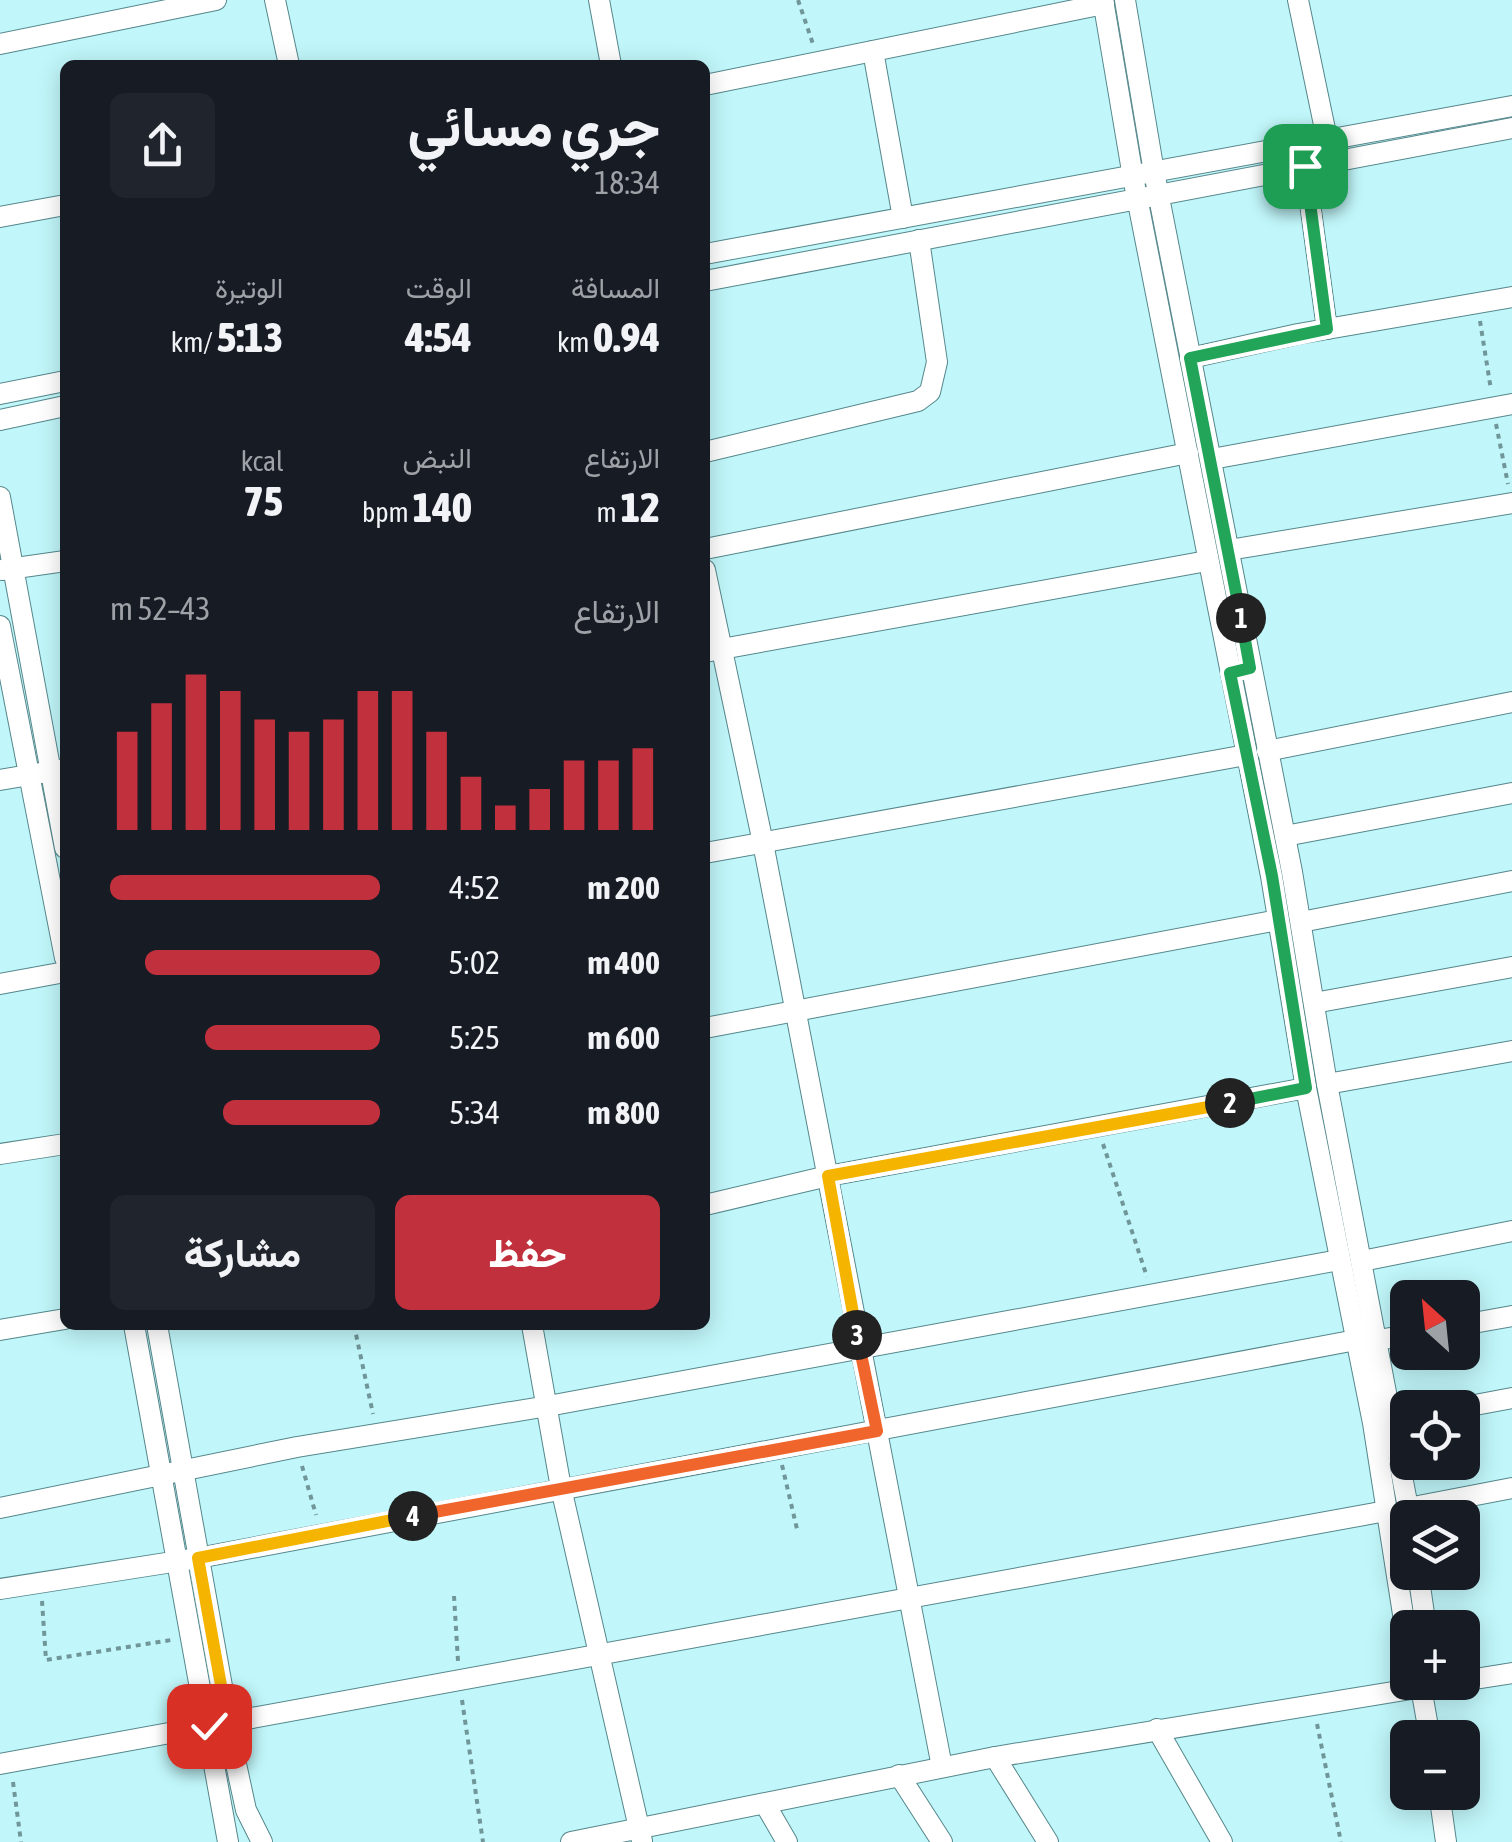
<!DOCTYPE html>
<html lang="ar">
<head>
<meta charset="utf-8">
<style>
	body { margin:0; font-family:"Asap Condensed",Vazirmatn,sans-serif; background:#20242c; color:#f1f3f6; direction:rtl; height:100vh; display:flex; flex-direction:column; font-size:38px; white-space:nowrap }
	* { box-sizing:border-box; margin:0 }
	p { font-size:32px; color:#9ea1a6 }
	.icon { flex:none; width:55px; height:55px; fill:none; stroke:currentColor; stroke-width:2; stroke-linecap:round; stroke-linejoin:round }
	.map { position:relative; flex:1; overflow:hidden; direction:ltr }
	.details { position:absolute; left:60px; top:60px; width:650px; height:1270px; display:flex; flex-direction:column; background:#171b24; border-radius:15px; box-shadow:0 5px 25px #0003; direction:rtl }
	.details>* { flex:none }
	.needle { width:65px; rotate:333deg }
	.buttons { position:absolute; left:1390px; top:1280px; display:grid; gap:20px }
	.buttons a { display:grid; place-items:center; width:90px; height:90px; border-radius:15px; background:#171b24; box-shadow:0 5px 25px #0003; font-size:50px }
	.pin { position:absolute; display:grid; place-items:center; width:85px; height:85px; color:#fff; margin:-42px; border-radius:20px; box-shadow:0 5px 15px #0006 }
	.km { position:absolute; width:50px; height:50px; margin:-25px; border-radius:50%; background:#222; color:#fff; font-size:28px; line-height:50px; text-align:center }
	.round { display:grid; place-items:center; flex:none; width:105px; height:105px; border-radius:15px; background:#20242c }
	.head { display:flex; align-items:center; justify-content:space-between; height:170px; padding:0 50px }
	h1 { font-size:55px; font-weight:800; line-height:75px }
	.metrics { display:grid; grid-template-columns:repeat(3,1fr); gap:15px; height:170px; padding:10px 50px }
	.metrics div { display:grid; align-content:center }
	.metrics b { font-size:42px; font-weight:800 }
	.metrics small { font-size:28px; font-weight:400 }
	.metrics p { font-size:28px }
	.chart { height:280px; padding:20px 50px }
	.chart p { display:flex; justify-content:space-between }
	.chart svg { width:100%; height:180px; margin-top:10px; stroke:#c1303d; stroke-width:6 }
	.cta { display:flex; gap:20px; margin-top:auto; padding:20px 50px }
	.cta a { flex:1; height:115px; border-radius:15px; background:#c1303d; color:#fff; font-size:40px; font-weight:800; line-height:115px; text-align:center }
	.cta a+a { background:#20242c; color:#f1f3f6 }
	ul { padding:0 50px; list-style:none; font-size:32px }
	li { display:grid; grid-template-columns:160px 120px 1fr; align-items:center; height:75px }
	li i { height:25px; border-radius:12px; background:#c1303d }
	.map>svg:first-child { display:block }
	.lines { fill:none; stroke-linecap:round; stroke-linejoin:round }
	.minor-casing { stroke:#55878b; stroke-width:22 }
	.path { stroke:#719699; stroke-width:4; stroke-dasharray:5 5; stroke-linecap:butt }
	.minor { stroke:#fff; stroke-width:20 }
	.split-1-casing { stroke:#fff; stroke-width:20 }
	.split-2-casing { stroke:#fff; stroke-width:20 }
	.split-3-casing { stroke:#fff; stroke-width:20 }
	.split-4-casing { stroke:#fff; stroke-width:20 }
	.split-5-casing { stroke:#fff; stroke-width:20 }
	.split-1 { stroke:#22a559; stroke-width:12 }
	.split-2 { stroke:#22a559; stroke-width:12 }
	.split-3 { stroke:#f5b400; stroke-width:12 }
	.split-4 { stroke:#f0652b; stroke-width:12 }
	.split-5 { stroke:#f5b400; stroke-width:12 }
</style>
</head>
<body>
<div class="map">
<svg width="1512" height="1842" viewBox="0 0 1512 1842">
	<rect width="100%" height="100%" fill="#c1f7fa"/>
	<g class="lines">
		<defs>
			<g id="minor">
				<path d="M275,0L289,65"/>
				<path d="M599,0L611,65"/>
				<path d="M1103,0L1133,177L1271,876L1306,1088L1373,1423L1408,1646"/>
				<path d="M1125,0L1154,172L1292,872L1327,1084L1410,1518"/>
				<path d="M1298,0L1327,139"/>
				<path d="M0,44L216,0"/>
				<path d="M873,51L903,218"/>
				<path d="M705,85L1104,4"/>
				<path d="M1305,166L1327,329"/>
				<path d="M0,217L65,205"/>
				<path d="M705,254L1512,106"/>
				<path d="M705,281L1512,128"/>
				<path d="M1190,358L1298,334L1512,297"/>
				<path d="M0,394L65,381"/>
				<path d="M0,420L65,406"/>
				<path d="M705,452L918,401L930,392L937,362L919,240"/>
				<path d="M1212,459L1512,404"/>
				<path d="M0,497L65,848"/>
				<path d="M705,549L1188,453"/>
				<path d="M1229,550L1512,503"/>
				<path d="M2,570L65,561"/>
				<path d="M705,570L763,843L942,1767"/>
				<path d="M0,626L65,958"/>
				<path d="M705,652L1207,561"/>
				<path d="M1267,751L1512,702"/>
				<path d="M0,780L65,769"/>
				<path d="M1285,836L1512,793"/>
				<path d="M705,853L1246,755"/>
				<path d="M1301,922L1512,881"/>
				<path d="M0,984L65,972"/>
				<path d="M1314,1003L1512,967"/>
				<path d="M705,1028L1278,920"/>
				<path d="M1327,1084L1512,1051"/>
				<path d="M0,1154L65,1144"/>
				<path d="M705,1205L828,1176L1306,1088"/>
				<path d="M1362,1261L1512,1231"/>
				<path d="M134,1325L228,1842"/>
				<path d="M157,1325L236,1764L246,1810L262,1842"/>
				<path d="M532,1325L561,1488L642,1841"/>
				<path d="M1462,1325L1512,1316"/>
				<path d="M0,1330L65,1319"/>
				<path d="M1378,1340L1408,1335"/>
				<path d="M1459,1408L1512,1398"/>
				<path d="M0,1508L297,1447L548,1406L1339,1260"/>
				<path d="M1408,1508L1512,1488"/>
				<path d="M1418,1572L1426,1628"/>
				<path d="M0,1589L198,1558L1356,1340"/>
				<path d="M1462,1681L1512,1673"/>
				<path d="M1420,1682L1430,1738"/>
				<path d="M1157,1729L1222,1842"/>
				<path d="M995,1757L1048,1842"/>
				<path d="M0,1764L1386,1511"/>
				<path d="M899,1775L942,1842"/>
				<path d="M1439,1792L1446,1842"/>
				<path d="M765,1804L787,1842"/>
				<path d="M571,1842L995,1757L1454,1682"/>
			</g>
		</defs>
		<!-- minor casing -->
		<use href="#minor" class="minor-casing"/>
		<!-- path -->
		<g class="path">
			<path d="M798,0L813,44"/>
			<path d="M1480,321L1491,390"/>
			<path d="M1496,424L1508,484"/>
			<path d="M1103,1144L1147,1277"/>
			<path d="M354,1325L373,1414"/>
			<path d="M782,1465L797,1529"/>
			<path d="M302,1466L316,1515"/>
			<path d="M454,1596L458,1661"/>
			<path d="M42,1601L46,1660L171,1640"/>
			<path d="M462,1700L483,1842"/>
			<path d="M1317,1724L1341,1842"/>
			<path d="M13,1782L21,1842"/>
		</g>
		<!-- minor -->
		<use href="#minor" class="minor"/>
	</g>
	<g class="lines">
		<defs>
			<path id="split-1" d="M1241,618L1190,358L1327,329L1305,166"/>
			<path id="split-2" d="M1230,1103L1306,1088L1272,876L1230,673L1250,668L1241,618"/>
			<path id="split-3" d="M857,1335L828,1176L1230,1103"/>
			<path id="split-4" d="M413,1516L877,1431L857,1335"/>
			<path id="split-5" d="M209,1726L228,1724L198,1558L413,1516"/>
		</defs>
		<!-- split-1 casing -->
		<use href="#split-1" class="split-1-casing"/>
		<!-- split-2 casing -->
		<use href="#split-2" class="split-2-casing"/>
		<!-- split-3 casing -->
		<use href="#split-3" class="split-3-casing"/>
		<!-- split-4 casing -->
		<use href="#split-4" class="split-4-casing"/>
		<!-- split-5 casing -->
		<use href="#split-5" class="split-5-casing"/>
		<!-- split-1 -->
		<use href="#split-1" class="split-1"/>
		<!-- split-2 -->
		<use href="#split-2" class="split-2"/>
		<!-- split-3 -->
		<use href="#split-3" class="split-3"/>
		<!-- split-4 -->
		<use href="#split-4" class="split-4"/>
		<!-- split-5 -->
		<use href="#split-5" class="split-5"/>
	</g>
</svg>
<div class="buttons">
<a><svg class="needle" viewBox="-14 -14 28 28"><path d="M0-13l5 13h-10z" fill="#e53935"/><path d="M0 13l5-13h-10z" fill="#9ea1a6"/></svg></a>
<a><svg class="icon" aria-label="locate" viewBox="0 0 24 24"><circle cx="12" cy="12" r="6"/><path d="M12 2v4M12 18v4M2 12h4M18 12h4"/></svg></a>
<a><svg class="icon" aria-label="layers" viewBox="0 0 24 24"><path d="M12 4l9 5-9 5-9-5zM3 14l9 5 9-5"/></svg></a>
<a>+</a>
<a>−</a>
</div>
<div class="pin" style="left:1305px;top:166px;background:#1e9e55"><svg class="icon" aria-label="arrive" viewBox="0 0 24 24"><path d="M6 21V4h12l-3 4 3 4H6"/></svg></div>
<div class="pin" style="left:209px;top:1726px;background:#d93025"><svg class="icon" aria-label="check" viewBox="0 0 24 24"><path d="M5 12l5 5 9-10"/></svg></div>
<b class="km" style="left:1241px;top:618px">1</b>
<b class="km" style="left:1230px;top:1103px">2</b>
<b class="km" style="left:857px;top:1335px">3</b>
<b class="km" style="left:413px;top:1516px">4</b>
<section class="details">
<div class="head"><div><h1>جري مسائي</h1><p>18:34</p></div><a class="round"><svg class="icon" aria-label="share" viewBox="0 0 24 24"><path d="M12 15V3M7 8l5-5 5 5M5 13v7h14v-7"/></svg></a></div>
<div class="metrics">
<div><p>المسافة</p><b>0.94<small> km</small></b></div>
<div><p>الوقت</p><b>4:54</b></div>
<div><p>الوتيرة</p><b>5:13<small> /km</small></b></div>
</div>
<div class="metrics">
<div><p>الارتفاع</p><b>12<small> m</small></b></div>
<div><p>النبض</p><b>140<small> bpm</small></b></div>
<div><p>kcal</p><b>75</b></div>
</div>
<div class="chart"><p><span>الارتفاع</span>43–52 m</p>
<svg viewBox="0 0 160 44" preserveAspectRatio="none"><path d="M5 44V20M15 44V13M25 44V6M35 44V10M45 44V17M55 44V20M65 44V17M75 44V10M85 44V10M95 44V20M105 44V31M115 44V38M125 44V34M135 44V27M145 44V27M155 44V24"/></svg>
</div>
<ul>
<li><b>200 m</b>4:52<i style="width:100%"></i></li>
<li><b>400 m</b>5:02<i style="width:87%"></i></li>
<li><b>600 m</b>5:25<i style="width:65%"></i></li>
<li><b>800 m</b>5:34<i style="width:58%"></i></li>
</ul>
<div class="cta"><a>حفظ</a><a>مشاركة</a></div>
</section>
</div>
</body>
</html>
